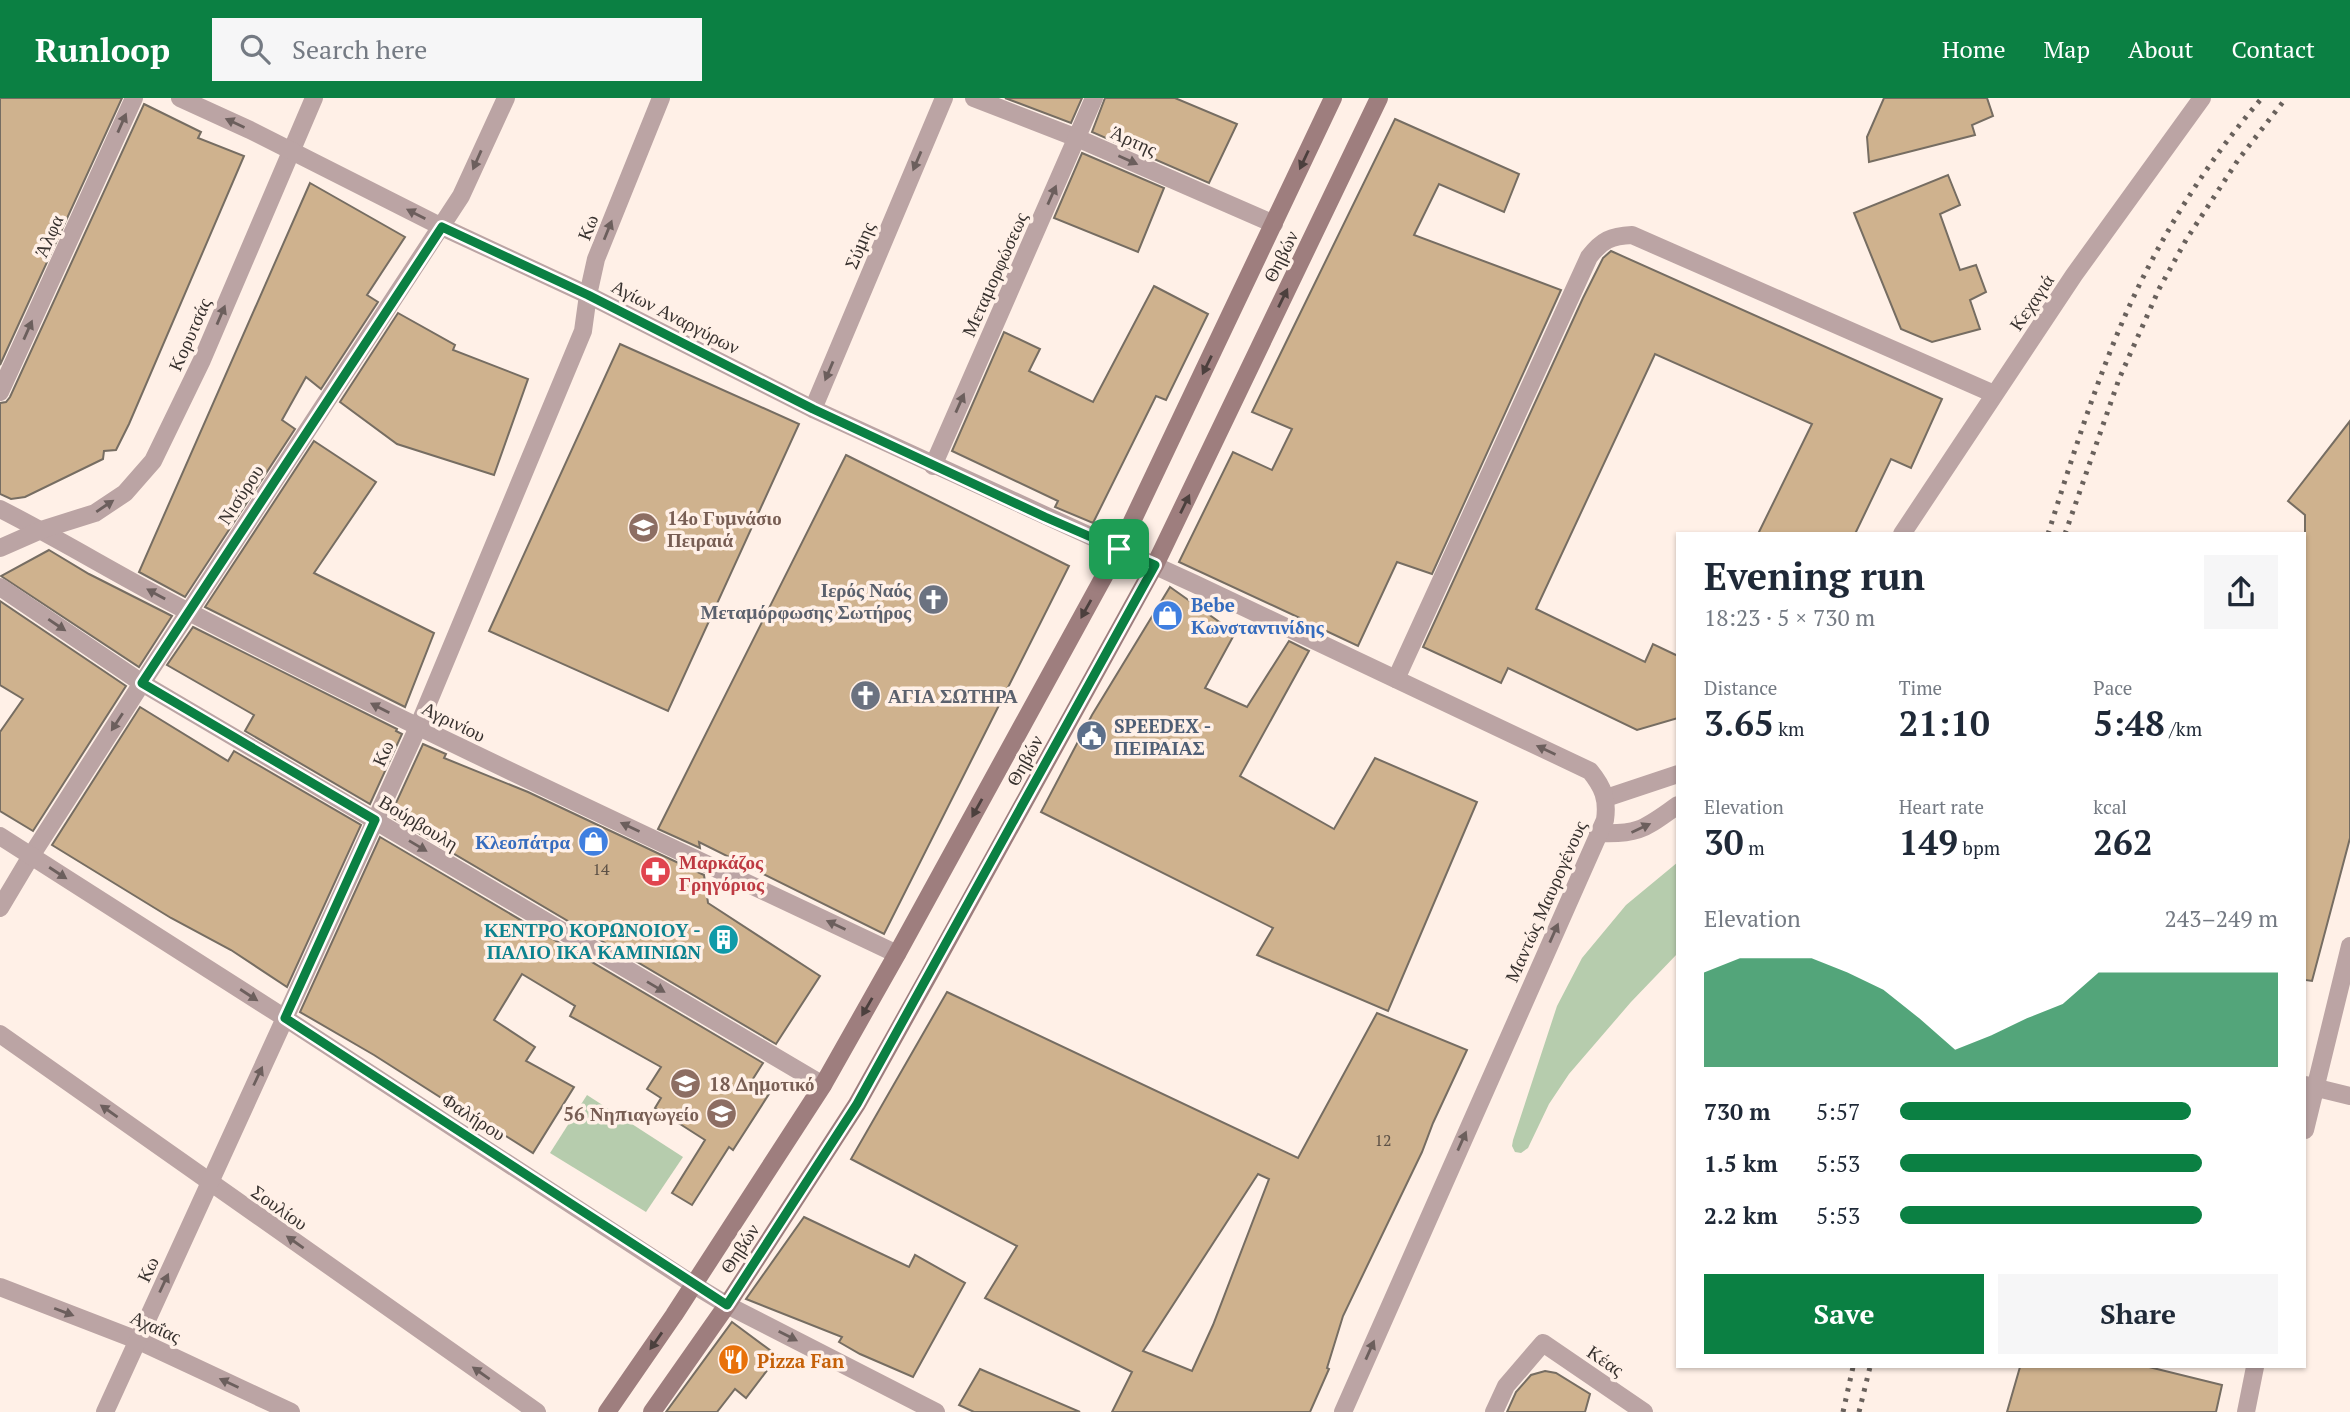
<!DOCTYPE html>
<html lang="en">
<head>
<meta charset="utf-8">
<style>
	body { margin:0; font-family:"PT Serif",serif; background:#f6f6f7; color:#1f2937; height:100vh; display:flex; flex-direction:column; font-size:26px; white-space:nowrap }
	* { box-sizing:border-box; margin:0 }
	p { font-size:23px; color:#747a83 }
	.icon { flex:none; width:38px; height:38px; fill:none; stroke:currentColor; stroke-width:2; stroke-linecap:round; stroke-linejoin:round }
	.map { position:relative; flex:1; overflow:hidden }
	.drawer { position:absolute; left:1676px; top:434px; width:630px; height:836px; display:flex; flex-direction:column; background:#fff; border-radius:0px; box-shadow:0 2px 5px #0004 }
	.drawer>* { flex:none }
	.pin { position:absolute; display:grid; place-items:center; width:60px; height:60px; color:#fff; margin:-30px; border-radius:14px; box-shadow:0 4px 10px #0006 }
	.round { display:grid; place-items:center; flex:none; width:74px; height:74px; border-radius:0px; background:#f6f6f7 }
	.headline { display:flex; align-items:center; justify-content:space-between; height:119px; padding:0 28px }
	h1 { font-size:38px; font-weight:800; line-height:52px }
	.stats { display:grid; grid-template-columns:repeat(3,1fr); gap:10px; height:119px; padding:7px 28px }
	.stats div { display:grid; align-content:center }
	.stats b { font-size:35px; font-weight:800 }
	.stats small { font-size:19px; font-weight:400 }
	.stats p { font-size:19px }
	.chart { height:196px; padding:14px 28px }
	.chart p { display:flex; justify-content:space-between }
	.chart svg { width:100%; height:126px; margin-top:7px; fill:#0b8043; opacity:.7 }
	.button { display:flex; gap:14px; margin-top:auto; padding:14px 28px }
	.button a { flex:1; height:80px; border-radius:0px; background:#0b8043; color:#fff; font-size:28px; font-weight:800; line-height:80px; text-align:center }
	.button a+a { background:#f6f6f7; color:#1f2937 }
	ul { padding:0 28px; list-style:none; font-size:23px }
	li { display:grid; grid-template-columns:112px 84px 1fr; align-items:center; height:52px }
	li i { height:18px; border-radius:9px; background:#0b8043 }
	header { display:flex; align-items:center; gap:42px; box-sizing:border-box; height:98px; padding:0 35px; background:#0b8043; color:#fff }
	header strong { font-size:33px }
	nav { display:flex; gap:38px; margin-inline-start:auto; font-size:24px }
	.search { width:490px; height:63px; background:#f6f6f7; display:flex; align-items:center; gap:18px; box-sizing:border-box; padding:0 24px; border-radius:0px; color:#747a83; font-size:26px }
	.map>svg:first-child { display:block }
	.green { fill:#b6ccad }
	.building { fill:#cfb28e; stroke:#766d62; stroke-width:2; fill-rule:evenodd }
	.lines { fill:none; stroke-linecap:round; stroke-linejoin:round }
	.pedestrian { stroke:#bba4a4; stroke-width:18 }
	.minor { stroke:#bba4a4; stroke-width:18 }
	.tertiary { stroke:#bba4a4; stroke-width:18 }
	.secondary { stroke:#9e7e7e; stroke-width:18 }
	.rail { stroke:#69615c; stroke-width:5; stroke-dasharray:3.5 7; stroke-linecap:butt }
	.oneway { fill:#6c5f5d }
	.oneway2 { fill:#4c403e }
	.route-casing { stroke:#fff; stroke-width:14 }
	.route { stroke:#0b8043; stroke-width:9 }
	.labels { text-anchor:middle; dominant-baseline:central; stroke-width:7; stroke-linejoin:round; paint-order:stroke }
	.number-label { font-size:16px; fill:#5d5146 }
	.street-label { font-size:19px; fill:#37312e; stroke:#fff0e7 }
	.education-label { font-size:19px; font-weight:bold; fill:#785e54; stroke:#fff0e7; text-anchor:start }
	.worship-label { font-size:19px; font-weight:bold; fill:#5b616d; stroke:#fff0e7; text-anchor:end }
	.shop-label { font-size:19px; font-weight:bold; fill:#366cbe; stroke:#fff0e7; text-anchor:start }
	.service-label { font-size:19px; font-weight:bold; fill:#4e5e75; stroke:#fff0e7; text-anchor:start }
	.health-label { font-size:19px; font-weight:bold; fill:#be3a42; stroke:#fff0e7; text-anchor:start }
	.culture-label { font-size:19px; font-weight:bold; fill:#0d838f; stroke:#fff0e7; text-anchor:end }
	.food-label { font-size:19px; font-weight:bold; fill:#c56008; stroke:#fff0e7; text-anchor:start }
</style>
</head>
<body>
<header>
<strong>Runloop</strong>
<div class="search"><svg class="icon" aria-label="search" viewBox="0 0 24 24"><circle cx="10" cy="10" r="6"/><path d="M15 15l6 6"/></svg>Search here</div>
<nav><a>Home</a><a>Map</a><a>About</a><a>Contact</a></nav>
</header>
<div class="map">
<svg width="2350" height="1314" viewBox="0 0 2350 1314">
	<rect width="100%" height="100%" fill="#fff0e7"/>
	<!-- green -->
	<g class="green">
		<path d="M1678,764V855L1631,904L1569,976L1549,1006L1528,1050L1521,1055L1515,1054L1512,1048L1513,1042L1557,908L1582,860L1626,807Z"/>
		<path d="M587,997L683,1059L646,1114L550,1055Z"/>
	</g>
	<!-- building -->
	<g class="building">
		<path d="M0,0H122L0,267Z"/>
		<path d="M1005,0H1082L1071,25Z"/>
		<path d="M1105,0H1175L1237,26L1209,85L1092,34Z"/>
		<path d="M1884,0H1987L1993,18L1972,27L1975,37L1869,64L1867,39Z"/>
		<path d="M144,6L201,34L198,40L244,58L129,326L116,352L104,353L103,361L25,399L11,401L0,396V305L6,304L10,299Z"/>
		<path d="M1395,21L1519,76L1504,114L1439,86L1414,137L1561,192L1432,476L1397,464L1358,548L1322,531L1320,533L1301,523L1302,521L1179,464L1233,354L1272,372L1292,331L1252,314Z"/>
		<path d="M1082,55L1164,90L1138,154L1054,120Z"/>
		<path d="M1948,77L1960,107L1940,116L1960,172L1976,167L1986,194L1970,202L1980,231L1932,244L1901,231L1854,115Z"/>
		<path d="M310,85L405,139L367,197L378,204L321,291L306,279L282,322L295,331L185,499L139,474Z"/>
		<path d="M1611,153L1942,301L1911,370L1891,361L1855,436H1758L1812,326L1655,256L1536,511L1645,564L1653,546L1678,558V620L1637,632L1508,570L1501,585L1423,549L1583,200L1603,160Z"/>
		<path d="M1154,188L1208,216L1166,302L1156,298L1093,425L1055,409L1058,403L952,353L1004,234L1040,251L1029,273L1093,304Z"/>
		<path d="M398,215L455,247L453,252L528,281L494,377L397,346L340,304Z"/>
		<path d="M620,246L799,326L668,613L489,533Z"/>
		<path d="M2350,323V740L2312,883L2305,882V417L2288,403Z"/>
		<path d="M314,343L376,384L314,475L434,535L405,609L205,509Z"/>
		<path d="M846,357L1069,468L884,836L699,744L700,750L658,731Z"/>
		<path d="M49,452L89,476L172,518L139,569L1,478Z"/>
		<path d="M1170,489L1235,535L1205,590L1247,609L1289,543L1309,553L1240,678L1334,731L1375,660L1477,704L1388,913L1257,857L1273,830L1041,714L1092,617Z"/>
		<path d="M0,503L126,588L33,733L0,713V634L23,601L0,587Z"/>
		<path d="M193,529L397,631L396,633L402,636L370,706L245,633L254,617L167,567Z"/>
		<path d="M140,609L228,663L234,653L361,727L287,889L231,852L171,820L52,747Z"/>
		<path d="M423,646L446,656L444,660L528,694L704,777L708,805L820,878L776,946L390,718Z"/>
		<path d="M380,739L763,965L751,984L769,996L733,1052L729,1049L692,1107L672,1095L705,1042L655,1010L661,1000L647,991L661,969L570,918L575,908L522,876L494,922L535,949L526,963L574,989L533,1055L488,1027L487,1029L374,957L300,914Z"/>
		<path d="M947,894L1298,1060L1377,915L1467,952L1433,1025L1422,1054L1343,1218L1327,1270L1329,1271L1310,1314H1112L1132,1274L985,1200L1017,1148L851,1061ZM1258,1076L1269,1081L1213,1227L1192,1273L1143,1253Z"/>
		<path d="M804,1119L909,1169L915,1157L965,1185L913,1279L860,1256L839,1244L842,1239L746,1201Z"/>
		<path d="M732,1224L778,1258L746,1300L735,1291L717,1314H666Z"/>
		<path d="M2020,1269H2149L2222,1287L2216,1314H2007Z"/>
		<path d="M980,1271L1080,1314H974L959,1307Z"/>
		<path d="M1545,1273L1556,1275L1590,1296L1585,1314H1507L1516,1294L1531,1277Z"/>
	</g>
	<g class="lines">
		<!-- pedestrian -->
		<path class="pedestrian" d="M418,629L583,233L588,197"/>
		<!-- minor -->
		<g class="minor">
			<path d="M974,0L1077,40L1274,126"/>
			<path d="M588,197L596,161L661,0"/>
			<path d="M0,294L134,0"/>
			<path d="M813,311L944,0"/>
			<path d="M933,368L1094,0"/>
			<path d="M0,411C65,444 126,482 191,515C423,635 661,744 897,856"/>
			<path d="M1902,436L2074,177L2202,0"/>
			<path d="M0,450L41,432L95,415L125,395L153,363L202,262L314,0"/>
			<path d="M0,489L142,585L823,987"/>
			<path d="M1396,581L1589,159C1602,142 1611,138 1632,137L1994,296"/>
			<path d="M1606,700L1678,676"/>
			<path d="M1598,735C1640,737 1645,730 1678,707"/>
			<path d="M0,810L31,758L142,585L461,98L506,0"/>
			<path d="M0,936L537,1314"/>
			<path d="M2305,987L2350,998"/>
			<path d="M0,1189L137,1242L291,1314"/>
			<path d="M105,1314L418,629"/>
			<path d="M1494,1314L1506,1288L1543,1245L1644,1314"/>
		</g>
		<!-- tertiary -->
		<g class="tertiary">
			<path d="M180,0L250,32L442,129L588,197L813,311L1195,486L1590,673C1603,689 1608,701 1605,722L1343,1314"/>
			<path d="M0,738L285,920L694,1187L727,1207L936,1314"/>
			<path d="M2305,1032L2350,848"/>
			<path d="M2246,1314L2255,1269"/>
		</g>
		<!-- secondary -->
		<g class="secondary">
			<path d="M607,1314L674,1217L823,987L897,856L1119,451L1333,0"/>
			<path d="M652,1314L727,1207L857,1006L930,875L1155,467L1379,0"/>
		</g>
		<!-- rail -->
		<g class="rail">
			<path d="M2048,436C2072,360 2096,283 2128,211C2162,136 2208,62 2262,0"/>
			<path d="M2065,436L2119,281L2159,191L2186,142L2238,62L2286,0"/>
			<path d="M1843,1314L1853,1269"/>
			<path d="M1859,1314L1870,1269"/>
		</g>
	</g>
	<!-- one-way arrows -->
	<defs><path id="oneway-solid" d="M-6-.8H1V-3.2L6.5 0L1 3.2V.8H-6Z" transform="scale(1.75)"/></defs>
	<g class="oneway">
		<use href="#oneway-solid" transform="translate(122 25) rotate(-66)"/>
		<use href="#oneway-solid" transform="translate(235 25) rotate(-155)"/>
		<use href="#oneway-solid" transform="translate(477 62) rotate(114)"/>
		<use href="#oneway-solid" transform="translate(1128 62) rotate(24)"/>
		<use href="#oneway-solid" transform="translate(917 63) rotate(113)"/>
		<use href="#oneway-solid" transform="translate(1052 97) rotate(-66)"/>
		<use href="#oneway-solid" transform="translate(416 116) rotate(-153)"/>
		<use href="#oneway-solid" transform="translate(608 132) rotate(-68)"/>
		<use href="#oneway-solid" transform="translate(221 217) rotate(-67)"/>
		<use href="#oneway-solid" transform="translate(28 232) rotate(-66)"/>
		<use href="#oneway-solid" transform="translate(829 273) rotate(113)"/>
		<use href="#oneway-solid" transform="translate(960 305) rotate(-66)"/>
		<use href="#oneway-solid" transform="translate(105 408) rotate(-34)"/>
		<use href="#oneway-solid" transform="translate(156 496) rotate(-151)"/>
		<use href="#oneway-solid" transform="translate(57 527) rotate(34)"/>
		<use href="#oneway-solid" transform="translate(380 610) rotate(-153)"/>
		<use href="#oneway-solid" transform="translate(117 624) rotate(123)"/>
		<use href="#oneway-solid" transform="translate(1546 652) rotate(-155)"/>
		<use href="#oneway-solid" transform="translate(630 729) rotate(-155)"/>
		<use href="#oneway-solid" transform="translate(1641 730) rotate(-25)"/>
		<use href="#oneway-solid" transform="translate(418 748) rotate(31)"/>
		<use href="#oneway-solid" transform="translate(58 775) rotate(33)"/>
		<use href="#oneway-solid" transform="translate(836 827) rotate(-155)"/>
		<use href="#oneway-solid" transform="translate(1554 835) rotate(-66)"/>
		<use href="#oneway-solid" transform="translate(656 889) rotate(31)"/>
		<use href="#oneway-solid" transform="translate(249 897) rotate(33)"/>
		<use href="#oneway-solid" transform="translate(258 978) rotate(-65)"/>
		<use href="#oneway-solid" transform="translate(109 1013) rotate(-145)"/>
		<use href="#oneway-solid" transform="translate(1462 1043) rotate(-66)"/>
		<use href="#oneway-solid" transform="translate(295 1144) rotate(-145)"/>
		<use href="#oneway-solid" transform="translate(164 1185) rotate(-65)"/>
		<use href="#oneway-solid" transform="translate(64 1214) rotate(21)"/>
		<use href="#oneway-solid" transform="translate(788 1238) rotate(27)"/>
		<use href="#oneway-solid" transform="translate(1370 1252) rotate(-66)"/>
		<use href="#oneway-solid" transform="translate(481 1275) rotate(-145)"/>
		<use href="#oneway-solid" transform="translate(229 1285) rotate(-155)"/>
	</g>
	<g class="oneway2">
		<use href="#oneway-solid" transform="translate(1304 62) rotate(115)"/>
		<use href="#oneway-solid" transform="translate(1283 200) rotate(-64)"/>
		<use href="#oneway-solid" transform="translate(1207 267) rotate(116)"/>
		<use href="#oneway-solid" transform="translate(1185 406) rotate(-64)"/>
		<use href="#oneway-solid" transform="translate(1086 511) rotate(119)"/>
		<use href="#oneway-solid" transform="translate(977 710) rotate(119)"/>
		<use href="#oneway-solid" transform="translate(867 909) rotate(120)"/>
		<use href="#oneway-solid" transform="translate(656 1243) rotate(125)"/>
	</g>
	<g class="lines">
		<defs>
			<path id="route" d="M442,129L588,197L813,311L1045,419L1155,467L857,1006L727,1207L285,920L375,722L142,585Z"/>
		</defs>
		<!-- route casing -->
		<use href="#route" class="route-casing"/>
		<!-- route -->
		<use href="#route" class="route"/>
	</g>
	<!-- icons -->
	<defs>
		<symbol id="school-disc" viewBox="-11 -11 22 22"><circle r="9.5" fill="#8d6e63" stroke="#fff0e7"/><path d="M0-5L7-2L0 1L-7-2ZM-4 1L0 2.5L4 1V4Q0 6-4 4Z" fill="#fff"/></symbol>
		<symbol id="church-disc" viewBox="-11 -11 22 22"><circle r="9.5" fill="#6b7280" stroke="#fff0e7"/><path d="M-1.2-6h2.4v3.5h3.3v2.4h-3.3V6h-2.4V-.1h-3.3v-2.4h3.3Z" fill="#fff"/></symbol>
		<symbol id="shop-disc" viewBox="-11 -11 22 22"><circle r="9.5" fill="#3f7fe0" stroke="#fff0e7"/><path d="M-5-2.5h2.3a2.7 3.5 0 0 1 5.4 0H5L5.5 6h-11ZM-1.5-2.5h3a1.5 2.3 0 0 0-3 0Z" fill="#fff"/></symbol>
		<symbol id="civic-disc" viewBox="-11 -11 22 22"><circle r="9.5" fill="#5c6f8a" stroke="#fff0e7"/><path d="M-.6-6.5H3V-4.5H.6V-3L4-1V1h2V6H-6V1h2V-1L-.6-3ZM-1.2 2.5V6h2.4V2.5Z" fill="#fff"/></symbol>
		<symbol id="pharmacy-disc" viewBox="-11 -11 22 22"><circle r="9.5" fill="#e0444e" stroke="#fff0e7"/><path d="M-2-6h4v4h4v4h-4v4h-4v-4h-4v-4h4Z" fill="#fff"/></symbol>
		<symbol id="building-disc" viewBox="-11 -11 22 22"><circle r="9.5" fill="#0f9aa8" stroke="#fff0e7"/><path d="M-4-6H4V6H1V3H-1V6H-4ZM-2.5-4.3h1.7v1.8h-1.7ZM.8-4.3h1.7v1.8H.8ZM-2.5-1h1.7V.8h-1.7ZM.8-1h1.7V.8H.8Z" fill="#fff"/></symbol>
		<symbol id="restaurant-disc" viewBox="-11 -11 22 22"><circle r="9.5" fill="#e8710a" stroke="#fff0e7"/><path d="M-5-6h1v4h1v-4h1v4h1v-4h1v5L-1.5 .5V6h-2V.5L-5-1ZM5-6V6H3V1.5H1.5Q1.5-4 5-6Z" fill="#fff"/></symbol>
	</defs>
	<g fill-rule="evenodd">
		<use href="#school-disc" x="626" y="412" width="35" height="35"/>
		<use href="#church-disc" x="916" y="484" width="35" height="35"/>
		<use href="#shop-disc" x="1150" y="500" width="35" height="35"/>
		<use href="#church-disc" x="848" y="580" width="35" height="35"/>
		<use href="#civic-disc" x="1074" y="620" width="35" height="35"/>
		<use href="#shop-disc" x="576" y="726" width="35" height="35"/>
		<use href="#pharmacy-disc" x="638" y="756" width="35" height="35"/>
		<use href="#building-disc" x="706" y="824" width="35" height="35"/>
		<use href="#school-disc" x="668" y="968" width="35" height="35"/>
		<use href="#school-disc" x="704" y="998" width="35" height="35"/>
		<use href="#restaurant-disc" x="716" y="1244" width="35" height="35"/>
	</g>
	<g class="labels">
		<!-- number labels -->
		<g class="number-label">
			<text x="601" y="771">14</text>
			<text x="1383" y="1042">12</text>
		</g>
		<!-- street labels -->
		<g class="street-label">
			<text transform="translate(1134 42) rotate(24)">Άρτης</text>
			<text transform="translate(587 129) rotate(-68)">Κω</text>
			<text transform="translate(48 138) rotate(-66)">Άλφα</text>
			<text transform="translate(859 147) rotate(-67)">Σύμης</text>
			<text transform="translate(1280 158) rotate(-64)">Θηβών</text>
			<text transform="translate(994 176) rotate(-66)">Μεταμορφώσεως</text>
			<text transform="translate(2031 204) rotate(-56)">Κεχαγιά</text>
			<text transform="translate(676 218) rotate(27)">Αγίων Αναργύρων</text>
			<text transform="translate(189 236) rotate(-66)">Κορυτσάς</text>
			<text transform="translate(240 396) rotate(-57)">Νισύρου</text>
			<text transform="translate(454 623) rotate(26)">Αγρινίου</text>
			<text transform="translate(382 655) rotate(-66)">Κω</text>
			<text transform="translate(1024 662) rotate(-61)">Θηβών</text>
			<text transform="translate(419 724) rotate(31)">Βούρβουλη</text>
			<text transform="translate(1545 803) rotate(-66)">Μαντώς Μαυρογένους</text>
			<text transform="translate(474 1018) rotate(33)">Φαλήρου</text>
			<text transform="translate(280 1109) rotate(35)">Σουλίου</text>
			<text transform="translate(739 1150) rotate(-57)">Θηβών</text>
			<text transform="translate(147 1171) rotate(-65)">Κω</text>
			<text transform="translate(156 1228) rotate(24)">Αχαΐας</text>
			<text transform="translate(1606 1262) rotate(34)">Κέας</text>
		</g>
		<!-- education labels -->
		<g class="education-label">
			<text x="667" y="419">14ο Γυμνάσιο<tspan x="667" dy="22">Πειραιά</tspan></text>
			<text x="709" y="985">18 Δημοτικό</text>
			<text x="699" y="1015" text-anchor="end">56 Νηπιαγωγείο</text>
		</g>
		<!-- worship labels -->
		<g class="worship-label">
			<text x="911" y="491">Ιερός Ναός<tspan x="911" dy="22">Μεταμόρφωσης Σωτήρος</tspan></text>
			<text x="888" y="597" text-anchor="start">ΑΓΙΑ ΣΩΤΗΡΑ</text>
		</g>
		<!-- shop labels -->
		<g class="shop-label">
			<text x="1191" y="506">Bebe<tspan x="1191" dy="22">Κωνσταντινίδης</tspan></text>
			<text x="570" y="743" text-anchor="end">Κλεοπάτρα</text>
		</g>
		<!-- service labels -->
		<g class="service-label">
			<text x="1114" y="627">SPEEDEX -<tspan x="1114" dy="22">ΠΕΙΡΑΙΑΣ</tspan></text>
		</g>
		<!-- health labels -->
		<g class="health-label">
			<text x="679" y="763">Μαρκάζος<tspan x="679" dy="22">Γρηγόριος</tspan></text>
		</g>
		<!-- culture labels -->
		<g class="culture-label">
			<text x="701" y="831">ΚΕΝΤΡΟ ΚΟΡΩΝΟΙΟΥ -<tspan x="701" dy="22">ΠΑΛΙΟ ΙΚΑ ΚΑΜΙΝΙΩΝ</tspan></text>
		</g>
		<!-- food labels -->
		<g class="food-label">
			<text x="757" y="1262">Pizza Fan</text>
		</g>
	</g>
</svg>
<div class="pin" style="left:1119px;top:451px;background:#1e9e55"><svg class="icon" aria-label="arrive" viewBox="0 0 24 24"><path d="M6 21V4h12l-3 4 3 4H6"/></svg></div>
<section class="drawer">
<div class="headline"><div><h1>Evening run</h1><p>18:23 · 5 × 730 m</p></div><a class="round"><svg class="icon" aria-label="share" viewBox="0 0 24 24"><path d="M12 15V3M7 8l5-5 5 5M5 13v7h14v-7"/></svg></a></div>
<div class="stats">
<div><p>Distance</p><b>3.65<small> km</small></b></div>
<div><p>Time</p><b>21:10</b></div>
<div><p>Pace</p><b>5:48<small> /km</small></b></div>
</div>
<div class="stats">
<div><p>Elevation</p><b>30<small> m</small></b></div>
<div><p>Heart rate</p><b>149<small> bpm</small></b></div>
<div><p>kcal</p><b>262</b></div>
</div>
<div class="chart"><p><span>Elevation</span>243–249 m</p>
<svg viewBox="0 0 160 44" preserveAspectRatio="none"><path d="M0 44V11L10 6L20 6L30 6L40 11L50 17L60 27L70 38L80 33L90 27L100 22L110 11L120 11L130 11L140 11L150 11L160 11V44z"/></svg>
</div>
<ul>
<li><b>730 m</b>5:57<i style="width:77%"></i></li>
<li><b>1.5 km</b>5:53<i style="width:80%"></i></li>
<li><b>2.2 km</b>5:53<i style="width:80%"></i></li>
</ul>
<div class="button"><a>Save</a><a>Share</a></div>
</section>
</div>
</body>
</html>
